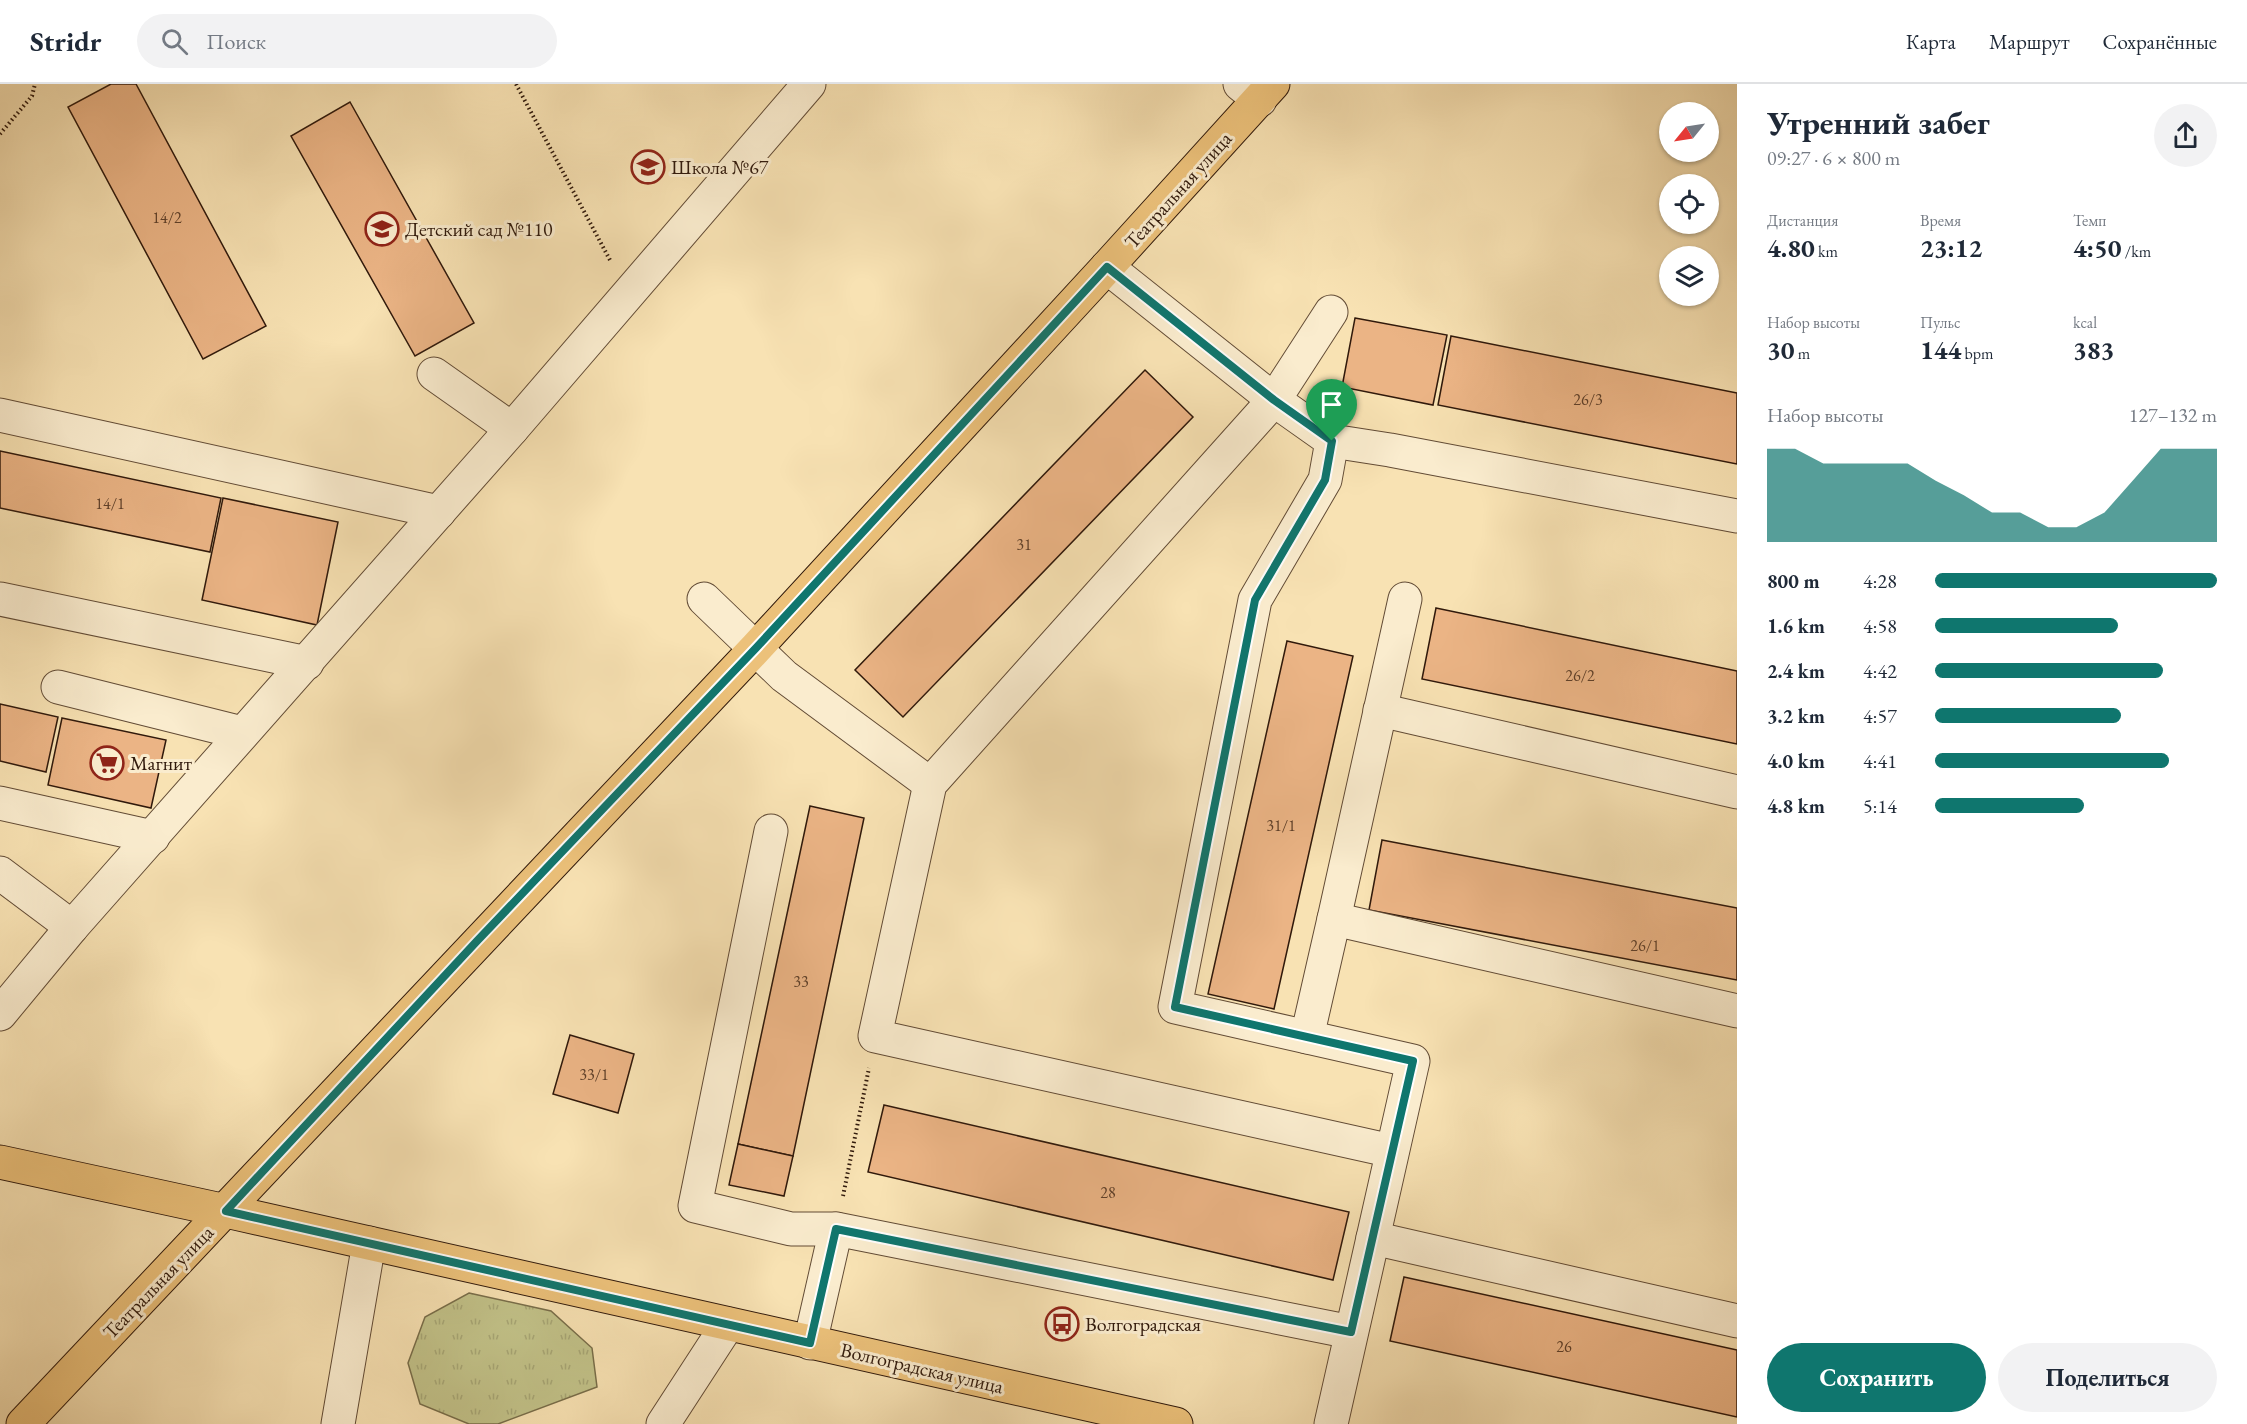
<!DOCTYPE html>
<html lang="ru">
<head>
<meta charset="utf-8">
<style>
	body { margin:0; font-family:"EB Garamond",serif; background:#f2f2f3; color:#1f2937; height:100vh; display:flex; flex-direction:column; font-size:22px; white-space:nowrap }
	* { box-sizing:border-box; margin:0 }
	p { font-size:20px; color:#747a83 }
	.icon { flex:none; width:33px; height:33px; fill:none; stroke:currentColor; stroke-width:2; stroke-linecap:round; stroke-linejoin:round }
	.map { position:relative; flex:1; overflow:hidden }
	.sheet { display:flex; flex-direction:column; background:#fff; width:510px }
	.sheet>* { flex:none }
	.needle { width:39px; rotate:240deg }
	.tools { position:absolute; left:1659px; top:18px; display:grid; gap:12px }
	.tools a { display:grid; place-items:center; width:60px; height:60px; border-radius:50%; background:#fff; box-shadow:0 2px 4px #0004; font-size:30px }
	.pin { position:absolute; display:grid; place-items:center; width:51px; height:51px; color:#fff; margin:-62px -26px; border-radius:50% 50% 50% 0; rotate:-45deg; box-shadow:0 0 6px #0007 }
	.pin .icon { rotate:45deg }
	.round { display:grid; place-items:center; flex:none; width:63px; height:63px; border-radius:32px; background:#f2f2f3 }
	.overview { display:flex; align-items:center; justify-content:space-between; height:102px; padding:0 30px }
	h1 { font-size:33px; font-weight:700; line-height:45px }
	.stats { display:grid; grid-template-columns:repeat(3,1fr); gap:9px; height:102px; padding:6px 30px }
	.stats div { display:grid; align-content:center }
	.stats b { font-size:26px; font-weight:700 }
	.stats small { font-size:16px; font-weight:400 }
	.stats p { font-size:16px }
	.chart { height:168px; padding:12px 30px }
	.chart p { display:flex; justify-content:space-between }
	.chart svg { width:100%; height:108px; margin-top:6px; fill:#0f766e; opacity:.7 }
	.primary-button { display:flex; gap:12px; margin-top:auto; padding:12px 30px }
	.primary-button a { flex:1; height:69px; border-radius:36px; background:#0f766e; color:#fff; font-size:24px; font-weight:700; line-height:69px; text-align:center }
	.primary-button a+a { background:#f2f2f3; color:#1f2937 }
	ul { padding:0 30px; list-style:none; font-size:20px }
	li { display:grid; grid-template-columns:96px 72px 1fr; align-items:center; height:45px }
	li i { height:15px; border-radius:8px; background:#0f766e }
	header { display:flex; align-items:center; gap:36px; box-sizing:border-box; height:84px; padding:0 30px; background:#fff; border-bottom:2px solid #e0e1e3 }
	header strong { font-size:28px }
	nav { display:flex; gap:33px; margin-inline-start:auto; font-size:21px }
	.search { width:420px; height:54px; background:#f2f2f3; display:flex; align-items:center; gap:15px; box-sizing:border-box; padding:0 21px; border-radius:33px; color:#747a83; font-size:22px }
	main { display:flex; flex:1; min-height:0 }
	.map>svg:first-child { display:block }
	.grass { fill:url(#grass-tufts); stroke:#796e4a; stroke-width:1.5 }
	.building { fill:#ebb485; stroke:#30190b; stroke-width:1.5 }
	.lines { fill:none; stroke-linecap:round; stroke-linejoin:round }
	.minor-casing { stroke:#624b35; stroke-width:35 }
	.major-casing { stroke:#30190b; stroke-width:35 }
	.path { stroke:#30190b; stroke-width:4; stroke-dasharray:1.5 3; stroke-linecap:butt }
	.minor { stroke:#faecce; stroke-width:33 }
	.major { stroke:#ecc17a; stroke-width:33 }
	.route-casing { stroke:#fff; stroke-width:12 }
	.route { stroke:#0f766e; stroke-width:8 }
	.labels { text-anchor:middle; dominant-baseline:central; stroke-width:6; stroke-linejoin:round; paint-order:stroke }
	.number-label { font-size:16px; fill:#5f402a }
	.poi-label { font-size:20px; fill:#30190b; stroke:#faecce; text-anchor:start }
	.street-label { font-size:20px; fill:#30190b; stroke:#faecce }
</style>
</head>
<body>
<header>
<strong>Stridr</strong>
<div class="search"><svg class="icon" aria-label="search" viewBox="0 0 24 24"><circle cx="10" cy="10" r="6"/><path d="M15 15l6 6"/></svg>Поиск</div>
<nav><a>Карта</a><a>Маршрут</a><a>Сохранённые</a></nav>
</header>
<main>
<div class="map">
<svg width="1737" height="1340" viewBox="0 0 1737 1340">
	<defs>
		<pattern id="grass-tufts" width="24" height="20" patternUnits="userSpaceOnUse" patternTransform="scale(1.5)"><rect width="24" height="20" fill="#c2c289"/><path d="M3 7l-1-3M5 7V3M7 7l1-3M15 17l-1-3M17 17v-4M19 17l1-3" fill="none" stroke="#a7a675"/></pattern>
	</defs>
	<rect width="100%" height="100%" fill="#f8e2b3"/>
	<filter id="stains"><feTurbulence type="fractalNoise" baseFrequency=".00333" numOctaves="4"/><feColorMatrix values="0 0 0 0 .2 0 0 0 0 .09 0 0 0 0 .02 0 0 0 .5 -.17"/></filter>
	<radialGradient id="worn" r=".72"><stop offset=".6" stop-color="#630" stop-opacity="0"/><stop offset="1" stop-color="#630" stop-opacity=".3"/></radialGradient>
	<!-- grass -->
	<path class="grass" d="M469,1209L551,1227L592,1264L597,1303L498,1340H469L420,1320L408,1279L425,1233Z"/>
	<!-- building -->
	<g class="building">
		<path d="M111,0H136L266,242L203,275L68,23Z"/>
		<path d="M350,18L474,239L415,272L291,52Z"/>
		<path d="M1355,234L1447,251L1433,321L1342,303Z"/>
		<path d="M1451,252L1737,309V380L1438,321Z"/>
		<path d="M1145,286L1193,333L903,633L855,586Z"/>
		<path d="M0,367L221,414L210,468L0,424Z"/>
		<path d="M223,414L338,438L317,541L202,516Z"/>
		<path d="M1436,524L1737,587V660L1422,595Z"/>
		<path d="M1287,557L1353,572L1274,925L1208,910Z"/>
		<path d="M0,620L58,633L46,688L0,677Z"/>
		<path d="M62,634L166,656L151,724L48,701Z"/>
		<path d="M810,722L864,734L793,1072L738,1060Z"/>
		<path d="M1382,756L1737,824V896L1369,826Z"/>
		<path d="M570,951L634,970L618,1029L553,1010Z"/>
		<path d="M884,1021L1349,1128L1333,1196L868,1088Z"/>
		<path d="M738,1060L793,1072L784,1112L729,1101Z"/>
		<path d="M1404,1193L1737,1266V1333L1390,1257Z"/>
	</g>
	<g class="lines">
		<defs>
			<g id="minor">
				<path d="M1240,0L1260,16"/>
				<path d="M1107,183L1274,316L1332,357L1325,396L1255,516L1175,923L1413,977L1331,1340"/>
				<path d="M1331,228L1274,316L930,700L875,952L1392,1067"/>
				<path d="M434,290L512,345"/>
				<path d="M0,331L439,428"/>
				<path d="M1332,357L1390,366L1737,432"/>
				<path d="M0,515L307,579"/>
				<path d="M704,515L784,592L930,700"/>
				<path d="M58,603L242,649"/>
				<path d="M1380,626L1737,708"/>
				<path d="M0,719L153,753"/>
				<path d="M771,747L695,1122L791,1145H836L1351,1248"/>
				<path d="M0,789L72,843"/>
				<path d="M1334,835L1405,515"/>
				<path d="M0,930L72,843L512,345L809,0"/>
				<path d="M1307,953L1334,835L1737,927"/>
				<path d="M1373,1154L1737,1237"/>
				<path d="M810,1259L836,1145"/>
				<path d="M338,1340L369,1159"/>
				<path d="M663,1340L728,1240"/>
			</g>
			<g id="major">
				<path d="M0,1078L226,1127L1176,1340"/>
				<path d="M23,1340L756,564L1107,183L1273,0"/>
			</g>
		</defs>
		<!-- minor casing -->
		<use href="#minor" class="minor-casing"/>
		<!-- major casing -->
		<use href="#major" class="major-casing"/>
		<!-- path -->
		<g class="path">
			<path d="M516,0L611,178"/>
			<path d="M0,50L32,12L35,0"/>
			<path d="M843,1112L869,984"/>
		</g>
		<!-- minor -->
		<use href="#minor" class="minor"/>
		<!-- major -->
		<use href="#major" class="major"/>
	</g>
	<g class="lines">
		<defs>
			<path id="route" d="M1107,183L1274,316L1332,357L1325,396L1255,516L1175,923L1413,977L1351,1248L836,1145L810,1259L226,1127L477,857L756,564Z"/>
		</defs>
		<!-- route casing -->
		<use href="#route" class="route-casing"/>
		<!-- route -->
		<use href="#route" class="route"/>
	</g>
	<!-- icons -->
	<defs>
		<symbol id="school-ring" viewBox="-11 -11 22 22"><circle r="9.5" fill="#faecce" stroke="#8f2418" stroke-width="1.5"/><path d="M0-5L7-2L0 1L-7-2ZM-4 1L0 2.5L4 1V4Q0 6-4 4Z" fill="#8f2418"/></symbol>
		<symbol id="supermarket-ring" viewBox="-11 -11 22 22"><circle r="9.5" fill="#faecce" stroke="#8f2418" stroke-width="1.5"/><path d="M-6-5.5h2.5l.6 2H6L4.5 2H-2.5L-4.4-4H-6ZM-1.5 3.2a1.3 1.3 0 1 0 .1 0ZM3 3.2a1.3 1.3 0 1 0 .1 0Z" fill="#8f2418"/></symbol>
		<symbol id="bus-ring" viewBox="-11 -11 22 22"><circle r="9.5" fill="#faecce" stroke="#8f2418" stroke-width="1.5"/><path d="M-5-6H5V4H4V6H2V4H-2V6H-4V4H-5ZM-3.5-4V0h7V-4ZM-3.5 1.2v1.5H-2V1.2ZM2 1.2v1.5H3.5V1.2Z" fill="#8f2418"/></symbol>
	</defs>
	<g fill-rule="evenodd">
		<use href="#school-ring" x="629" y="64" width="38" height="38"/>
		<use href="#school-ring" x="363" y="126" width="38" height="38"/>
		<use href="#supermarket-ring" x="88" y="660" width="38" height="38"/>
		<use href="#bus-ring" x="1043" y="1221" width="38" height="38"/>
	</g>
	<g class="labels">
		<!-- number labels -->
		<g class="number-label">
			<text x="167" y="133">14/2</text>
			<text x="1588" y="315">26/3</text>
			<text x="110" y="419">14/1</text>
			<text x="1024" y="460">31</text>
			<text x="1580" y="591">26/2</text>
			<text x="1281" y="741">31/1</text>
			<text x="1645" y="861">26/1</text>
			<text x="801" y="897">33</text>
			<text x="594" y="990">33/1</text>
			<text x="1108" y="1108">28</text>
			<text x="1564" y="1262">26</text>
		</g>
		<!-- poi labels -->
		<g class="poi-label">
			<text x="671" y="83">Школа №67</text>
			<text x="405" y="145">Детский сад №110</text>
			<text x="130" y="679">Магнит</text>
			<text x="1085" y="1240">Волгоградская</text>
		</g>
		<!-- street labels -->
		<g class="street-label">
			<text transform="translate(1178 106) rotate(-48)">Театральная улица</text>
			<text transform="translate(158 1198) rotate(-46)">Театральная улица</text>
			<text transform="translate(922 1284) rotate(13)">Волгоградская улица</text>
		</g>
	</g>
	<rect width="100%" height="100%" filter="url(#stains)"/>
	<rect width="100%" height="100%" fill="url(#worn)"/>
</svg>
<div class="tools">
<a><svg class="needle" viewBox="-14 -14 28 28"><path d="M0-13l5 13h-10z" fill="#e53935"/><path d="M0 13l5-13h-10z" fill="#747a83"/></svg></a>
<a><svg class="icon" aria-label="locate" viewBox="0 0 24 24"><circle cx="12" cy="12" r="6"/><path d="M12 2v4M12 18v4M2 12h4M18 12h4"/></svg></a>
<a><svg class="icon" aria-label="layers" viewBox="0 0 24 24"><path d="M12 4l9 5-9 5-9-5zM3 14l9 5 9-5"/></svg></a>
</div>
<div class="pin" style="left:1332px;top:357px;background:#1e9e55"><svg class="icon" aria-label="arrive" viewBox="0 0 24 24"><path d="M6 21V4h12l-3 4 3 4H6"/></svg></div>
</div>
<section class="sheet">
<div class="overview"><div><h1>Утренний забег</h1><p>09:27 · 6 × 800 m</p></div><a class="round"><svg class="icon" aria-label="share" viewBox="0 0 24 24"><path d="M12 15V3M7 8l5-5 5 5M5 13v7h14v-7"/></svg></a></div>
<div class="stats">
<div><p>Дистанция</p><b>4.80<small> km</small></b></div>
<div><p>Время</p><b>23:12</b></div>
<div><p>Темп</p><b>4:50<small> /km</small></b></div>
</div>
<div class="stats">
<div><p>Набор высоты</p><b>30<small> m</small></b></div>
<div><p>Пульс</p><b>144<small> bpm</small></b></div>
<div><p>kcal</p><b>383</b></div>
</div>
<div class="chart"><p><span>Набор высоты</span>127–132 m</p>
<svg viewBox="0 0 160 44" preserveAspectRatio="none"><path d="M0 44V6L10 6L20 12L30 12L40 12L50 12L60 19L70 25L80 32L90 32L100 38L110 38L120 32L130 19L140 6L150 6L160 6V44z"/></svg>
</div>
<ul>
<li><b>800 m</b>4:28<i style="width:100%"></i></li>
<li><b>1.6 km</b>4:58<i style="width:65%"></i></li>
<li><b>2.4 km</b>4:42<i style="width:81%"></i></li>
<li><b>3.2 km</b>4:57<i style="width:66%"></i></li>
<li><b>4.0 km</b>4:41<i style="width:83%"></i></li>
<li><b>4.8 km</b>5:14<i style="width:53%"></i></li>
</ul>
<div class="primary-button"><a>Сохранить</a><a>Поделиться</a></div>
</section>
</main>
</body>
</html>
